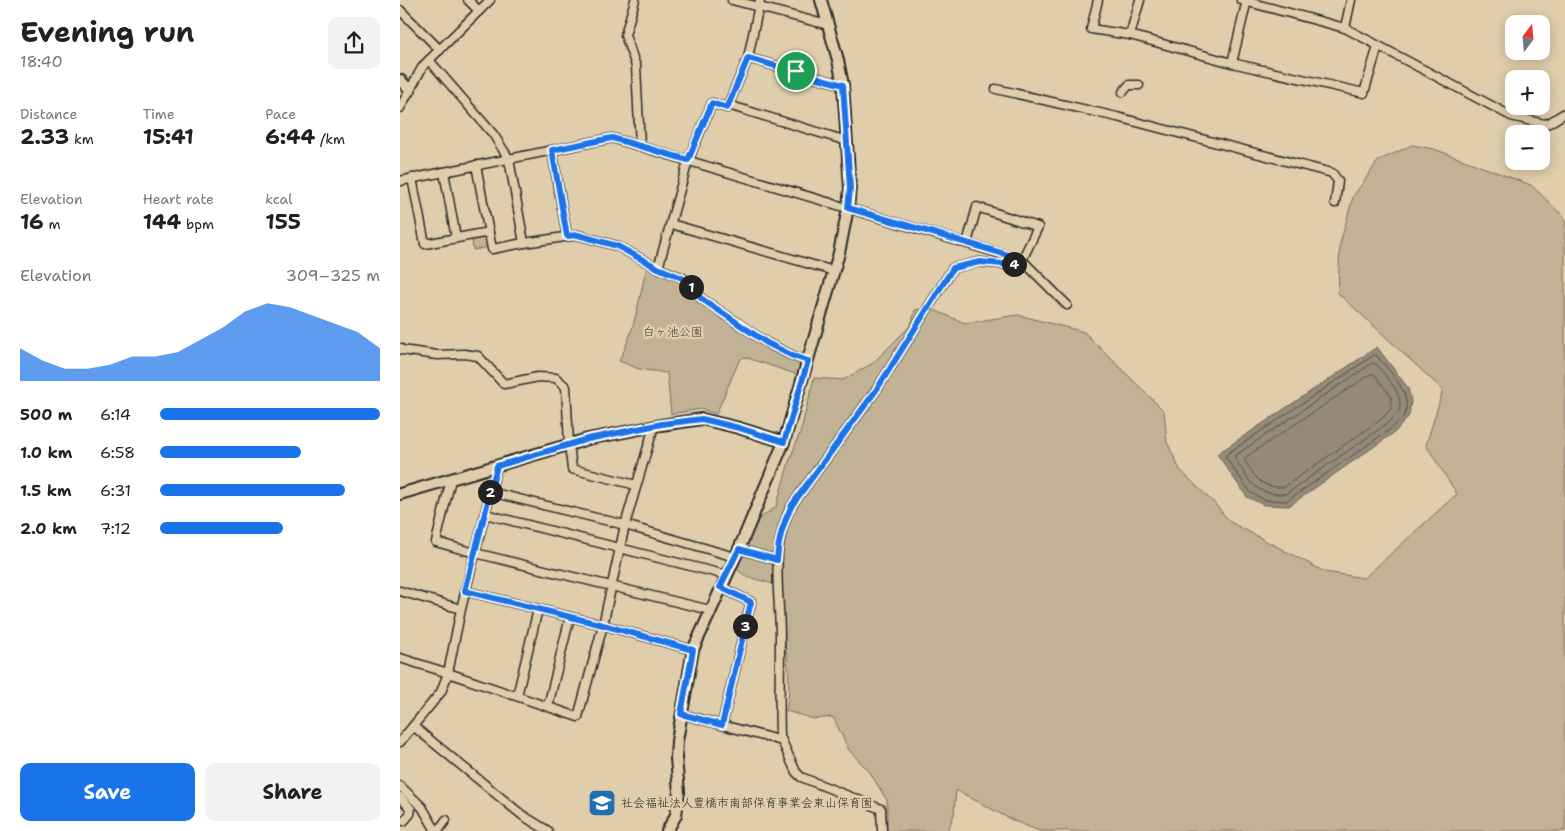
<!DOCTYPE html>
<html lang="en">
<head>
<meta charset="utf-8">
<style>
	body { margin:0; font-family:"Shantell Sans","Klee One",sans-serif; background:#f2f2f2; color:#202124; height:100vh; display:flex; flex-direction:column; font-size:19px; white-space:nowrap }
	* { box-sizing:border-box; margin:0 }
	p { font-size:16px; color:#757577 }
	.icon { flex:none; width:28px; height:28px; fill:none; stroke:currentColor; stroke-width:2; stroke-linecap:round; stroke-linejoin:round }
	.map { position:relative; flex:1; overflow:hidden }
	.details { display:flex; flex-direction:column; background:#fff; width:400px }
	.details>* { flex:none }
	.needle { width:32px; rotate:16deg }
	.tools { position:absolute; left:1105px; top:15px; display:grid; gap:10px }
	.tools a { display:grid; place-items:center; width:45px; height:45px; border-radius:10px; background:#fff; box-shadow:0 2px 12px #0003; font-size:25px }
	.pin { position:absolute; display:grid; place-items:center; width:42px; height:42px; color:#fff; margin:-21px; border:2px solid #fff; border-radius:50%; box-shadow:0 1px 5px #0007 }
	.km { position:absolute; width:25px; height:25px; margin:-12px; border-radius:50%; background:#222; color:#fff; font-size:14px; line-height:25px; text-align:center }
	.round { display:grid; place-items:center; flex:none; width:52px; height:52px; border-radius:10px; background:#f2f2f2 }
	.overview { display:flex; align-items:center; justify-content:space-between; height:85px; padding:0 20px }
	h1 { font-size:28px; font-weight:700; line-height:38px }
	.metrics { display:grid; grid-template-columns:repeat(3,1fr); gap:8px; height:85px; padding:5px 20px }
	.metrics div { display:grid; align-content:center }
	.metrics b { font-size:21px; font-weight:700 }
	.metrics small { font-size:14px; font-weight:400 }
	.metrics p { font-size:14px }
	.chart { height:140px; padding:10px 20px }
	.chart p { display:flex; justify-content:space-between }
	.chart svg { width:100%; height:90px; margin-top:5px; fill:#1a73e8; opacity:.7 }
	.action { display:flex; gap:10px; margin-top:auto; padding:10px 20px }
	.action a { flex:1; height:58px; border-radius:10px; background:#1a73e8; color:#fff; font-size:20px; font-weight:700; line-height:58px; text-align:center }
	.action a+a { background:#f2f2f2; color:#202124 }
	ul { padding:0 20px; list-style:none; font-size:16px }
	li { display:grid; grid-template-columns:80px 60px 1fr; align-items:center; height:38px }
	li i { height:12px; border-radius:6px; background:#1a73e8 }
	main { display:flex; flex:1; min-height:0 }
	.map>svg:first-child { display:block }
	.green { fill:#c1b296; stroke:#766e60 }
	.water { fill:#958a78; stroke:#6b6459 }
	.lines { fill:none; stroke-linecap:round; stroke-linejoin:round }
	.shore { stroke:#55514a; stroke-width:1 }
	.street-casing { stroke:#2b2b2b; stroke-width:11 }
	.secondary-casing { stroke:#2b2b2b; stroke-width:14 }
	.street { stroke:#dfcdab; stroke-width:8 }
	.secondary { stroke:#dfcdab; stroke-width:10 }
	.route-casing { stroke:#fff; stroke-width:10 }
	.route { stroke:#1a73e8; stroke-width:6 }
	.labels { text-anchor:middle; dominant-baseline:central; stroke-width:5; stroke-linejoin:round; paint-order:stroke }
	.park-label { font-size:12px; fill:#423f3b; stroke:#dfcdab }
	.poi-label { font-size:12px; fill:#2b2b2b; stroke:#dfcdab; text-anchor:start }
</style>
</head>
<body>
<main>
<section class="details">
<div class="overview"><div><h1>Evening run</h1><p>18:40</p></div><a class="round"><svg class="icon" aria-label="share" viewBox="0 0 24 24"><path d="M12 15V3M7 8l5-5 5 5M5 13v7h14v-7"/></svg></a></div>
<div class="metrics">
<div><p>Distance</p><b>2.33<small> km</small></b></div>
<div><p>Time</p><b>15:41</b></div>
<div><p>Pace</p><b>6:44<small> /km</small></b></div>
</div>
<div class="metrics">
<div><p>Elevation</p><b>16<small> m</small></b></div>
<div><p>Heart rate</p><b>144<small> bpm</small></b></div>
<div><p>kcal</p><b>155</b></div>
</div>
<div class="chart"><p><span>Elevation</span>309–325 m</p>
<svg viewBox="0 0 160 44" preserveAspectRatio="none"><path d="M0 44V28L10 34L20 38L30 38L40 36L50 32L60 32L70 30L80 24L90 18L100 10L110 6L120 8L130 12L140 16L150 20L160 28V44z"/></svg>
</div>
<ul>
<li><b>500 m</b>6:14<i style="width:100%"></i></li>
<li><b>1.0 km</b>6:58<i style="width:64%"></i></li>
<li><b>1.5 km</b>6:31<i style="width:84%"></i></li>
<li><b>2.0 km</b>7:12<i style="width:56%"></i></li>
</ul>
<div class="action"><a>Save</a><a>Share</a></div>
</section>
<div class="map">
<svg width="1165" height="831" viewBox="0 0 1165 831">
	<rect width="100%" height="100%" fill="#dfcdab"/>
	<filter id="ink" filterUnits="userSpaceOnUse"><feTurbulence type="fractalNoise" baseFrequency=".02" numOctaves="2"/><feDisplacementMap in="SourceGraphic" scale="10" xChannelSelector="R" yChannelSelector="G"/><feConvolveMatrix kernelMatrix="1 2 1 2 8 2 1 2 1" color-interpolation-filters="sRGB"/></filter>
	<g filter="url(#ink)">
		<!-- green -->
		<g class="green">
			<path d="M1012,145L1034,149L1131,185L1165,218V831H639L612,820L556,790L554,814L548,831H487V800L469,771L449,750L433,717L414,719L386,711C395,674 380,622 374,584L347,577L335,568L354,522L376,507L389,462L401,430L414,378L443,380L473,363L511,325L515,310L529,308L565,323L618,315L684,332L764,411L767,442L780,470L815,504L830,522L925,572L964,578L1057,494L1026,445L1043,390L938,293L940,244L953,197L978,161Z"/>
			<path d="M86,236L89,247L73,250L72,239Z"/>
			<path d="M247,266L281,282L299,301L359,342L403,364L399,375L344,357L339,361L316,414L301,409L271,414L267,373L239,369L219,361C235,331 239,298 247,266Z"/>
		</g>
		<!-- water -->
		<path class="water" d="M977,347L1008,388L1011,401L1009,416L995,432L889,506L864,505L847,497L817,454Z"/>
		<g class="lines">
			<!-- shore -->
			<g class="shore">
				<path d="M975,355L977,356C989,371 1012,392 1005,413C1003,419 996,424 992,428L887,501L865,500L851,493L826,458V455Z"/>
				<path d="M973,363L976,364C985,376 1005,394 999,411C997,415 991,420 988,423L886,494C854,495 851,483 835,459V456Z"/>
				<path d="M971,374H974L991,396V408L983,418L884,487C860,488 857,479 845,461V458Z"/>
			</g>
			<defs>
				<g id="street">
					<path d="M68,0L79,11"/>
					<path d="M235,0L225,35L236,66L240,146"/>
					<path d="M332,0L428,25"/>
					<path d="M698,0L691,29L730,35L832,63L964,93L978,46"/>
					<path d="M841,0L945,28L1111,116L1144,124L1149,123L1165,113"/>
					<path d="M0,10L40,50"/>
					<path d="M945,28L951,0"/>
					<path d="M730,35L740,0"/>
					<path d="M348,58L443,85"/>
					<path d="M29,60L93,134L109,159L124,243"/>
					<path d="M832,63L847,0"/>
					<path d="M596,89L717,117L932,173L938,181L935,203"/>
					<path d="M723,92L729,85H739"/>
					<path d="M328,105L447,141"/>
					<path d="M0,108L23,66L90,0"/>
					<path d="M152,150L167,236"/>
					<path d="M76,165L92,249L124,243L178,235L217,246L258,268L283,278L302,299L367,343L393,356L408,361"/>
					<path d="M44,172L56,238"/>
					<path d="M12,178L25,244L89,232"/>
					<path d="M0,181L212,138L622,260L667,305"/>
					<path d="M271,224L434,271"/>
					<path d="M567,243L577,207L638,227L622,260"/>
					<path d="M258,268L288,161L312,103L327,108L348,58L360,0"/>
					<path d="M0,348L2,350L37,355L64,354L78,356L104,384L138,377L156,378L166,387L169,444L172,469L236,485"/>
					<path d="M51,479L36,542L75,553L310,610"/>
					<path d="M90,492L225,525L335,557"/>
					<path d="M85,514L326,575"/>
					<path d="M339,549L377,560"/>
					<path d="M320,587L351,602L322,725"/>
					<path d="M0,591L61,609"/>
					<path d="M65,591L203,625L293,650"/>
					<path d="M0,658L48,673L178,717L203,625L225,525L254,426"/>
					<path d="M117,696L138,609"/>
					<path d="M148,706L170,617"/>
					<path d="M281,714L382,741"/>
					<path d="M13,726L122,815L148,831"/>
					<path d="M0,742L41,692L48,673L61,609L97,466"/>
					<path d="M0,786L22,807L36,831"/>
					<path d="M0,797L11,809L10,814L4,821"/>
					<path d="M38,831L46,820"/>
					<path d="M482,831L481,809L401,777L396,772L382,741L380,736C379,703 380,670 380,637C380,590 369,549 392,505L477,389L553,268L579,262L614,265L618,258"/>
				</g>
				<g id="secondary">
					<path d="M0,80L10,90"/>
					<path d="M0,494L188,439L261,425L302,419L339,428L384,442"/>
					<path d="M267,831L276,815L279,792L276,758L277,741L293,650L339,549L384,442L439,253L448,208L450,188L443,85L438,60L421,0"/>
				</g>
			</defs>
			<!-- street casing -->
			<use href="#street" class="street-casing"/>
			<!-- secondary casing -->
			<use href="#secondary" class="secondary-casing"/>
			<!-- street -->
			<use href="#street" class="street"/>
			<!-- secondary -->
			<use href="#secondary" class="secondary"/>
		</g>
	</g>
	<g class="lines" filter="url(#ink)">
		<defs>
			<path id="route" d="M348,58L443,85L450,188L448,208L618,258L614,265L580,262L553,268L477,389L392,505C383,523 378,541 377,560L339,549L320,587L351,602L322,725L281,714L293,650L203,625L65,591L97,466L188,439L262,424L302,419L339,428L384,442L408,361L393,356L367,343L302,299L282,278L258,268L217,246L178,235L167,236L152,150L212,138L288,160L312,103L327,108Z"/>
		</defs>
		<!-- route casing -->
		<use href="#route" class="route-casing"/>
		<!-- route -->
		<use href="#route" class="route"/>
	</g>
	<!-- icons -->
	<defs>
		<symbol id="school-square" viewBox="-11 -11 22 22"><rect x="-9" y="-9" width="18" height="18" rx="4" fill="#1f6fb2" stroke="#dfcdab"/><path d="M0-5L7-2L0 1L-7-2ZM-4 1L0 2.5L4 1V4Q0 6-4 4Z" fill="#fff"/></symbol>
	</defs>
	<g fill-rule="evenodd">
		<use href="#school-square" x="186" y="787" width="32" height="32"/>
	</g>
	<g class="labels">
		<!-- park labels -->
		<g class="park-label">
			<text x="273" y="332">白ヶ池公園</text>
		</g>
		<!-- poi labels -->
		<g class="poi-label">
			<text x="221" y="803">社会福祉法人豊橋市南部保育事業会東山保育園</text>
		</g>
	</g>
</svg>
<div class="tools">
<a><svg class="needle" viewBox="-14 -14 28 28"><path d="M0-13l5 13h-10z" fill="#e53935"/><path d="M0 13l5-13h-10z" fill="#757577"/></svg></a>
<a>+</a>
<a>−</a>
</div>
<div class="pin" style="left:396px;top:71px;background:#1e9e55"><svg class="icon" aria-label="arrive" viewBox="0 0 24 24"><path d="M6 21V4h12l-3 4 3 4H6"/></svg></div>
<b class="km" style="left:291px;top:287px">1</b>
<b class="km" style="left:90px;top:492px">2</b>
<b class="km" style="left:345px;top:626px">3</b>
<b class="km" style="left:614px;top:264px">4</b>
</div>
</main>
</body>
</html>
